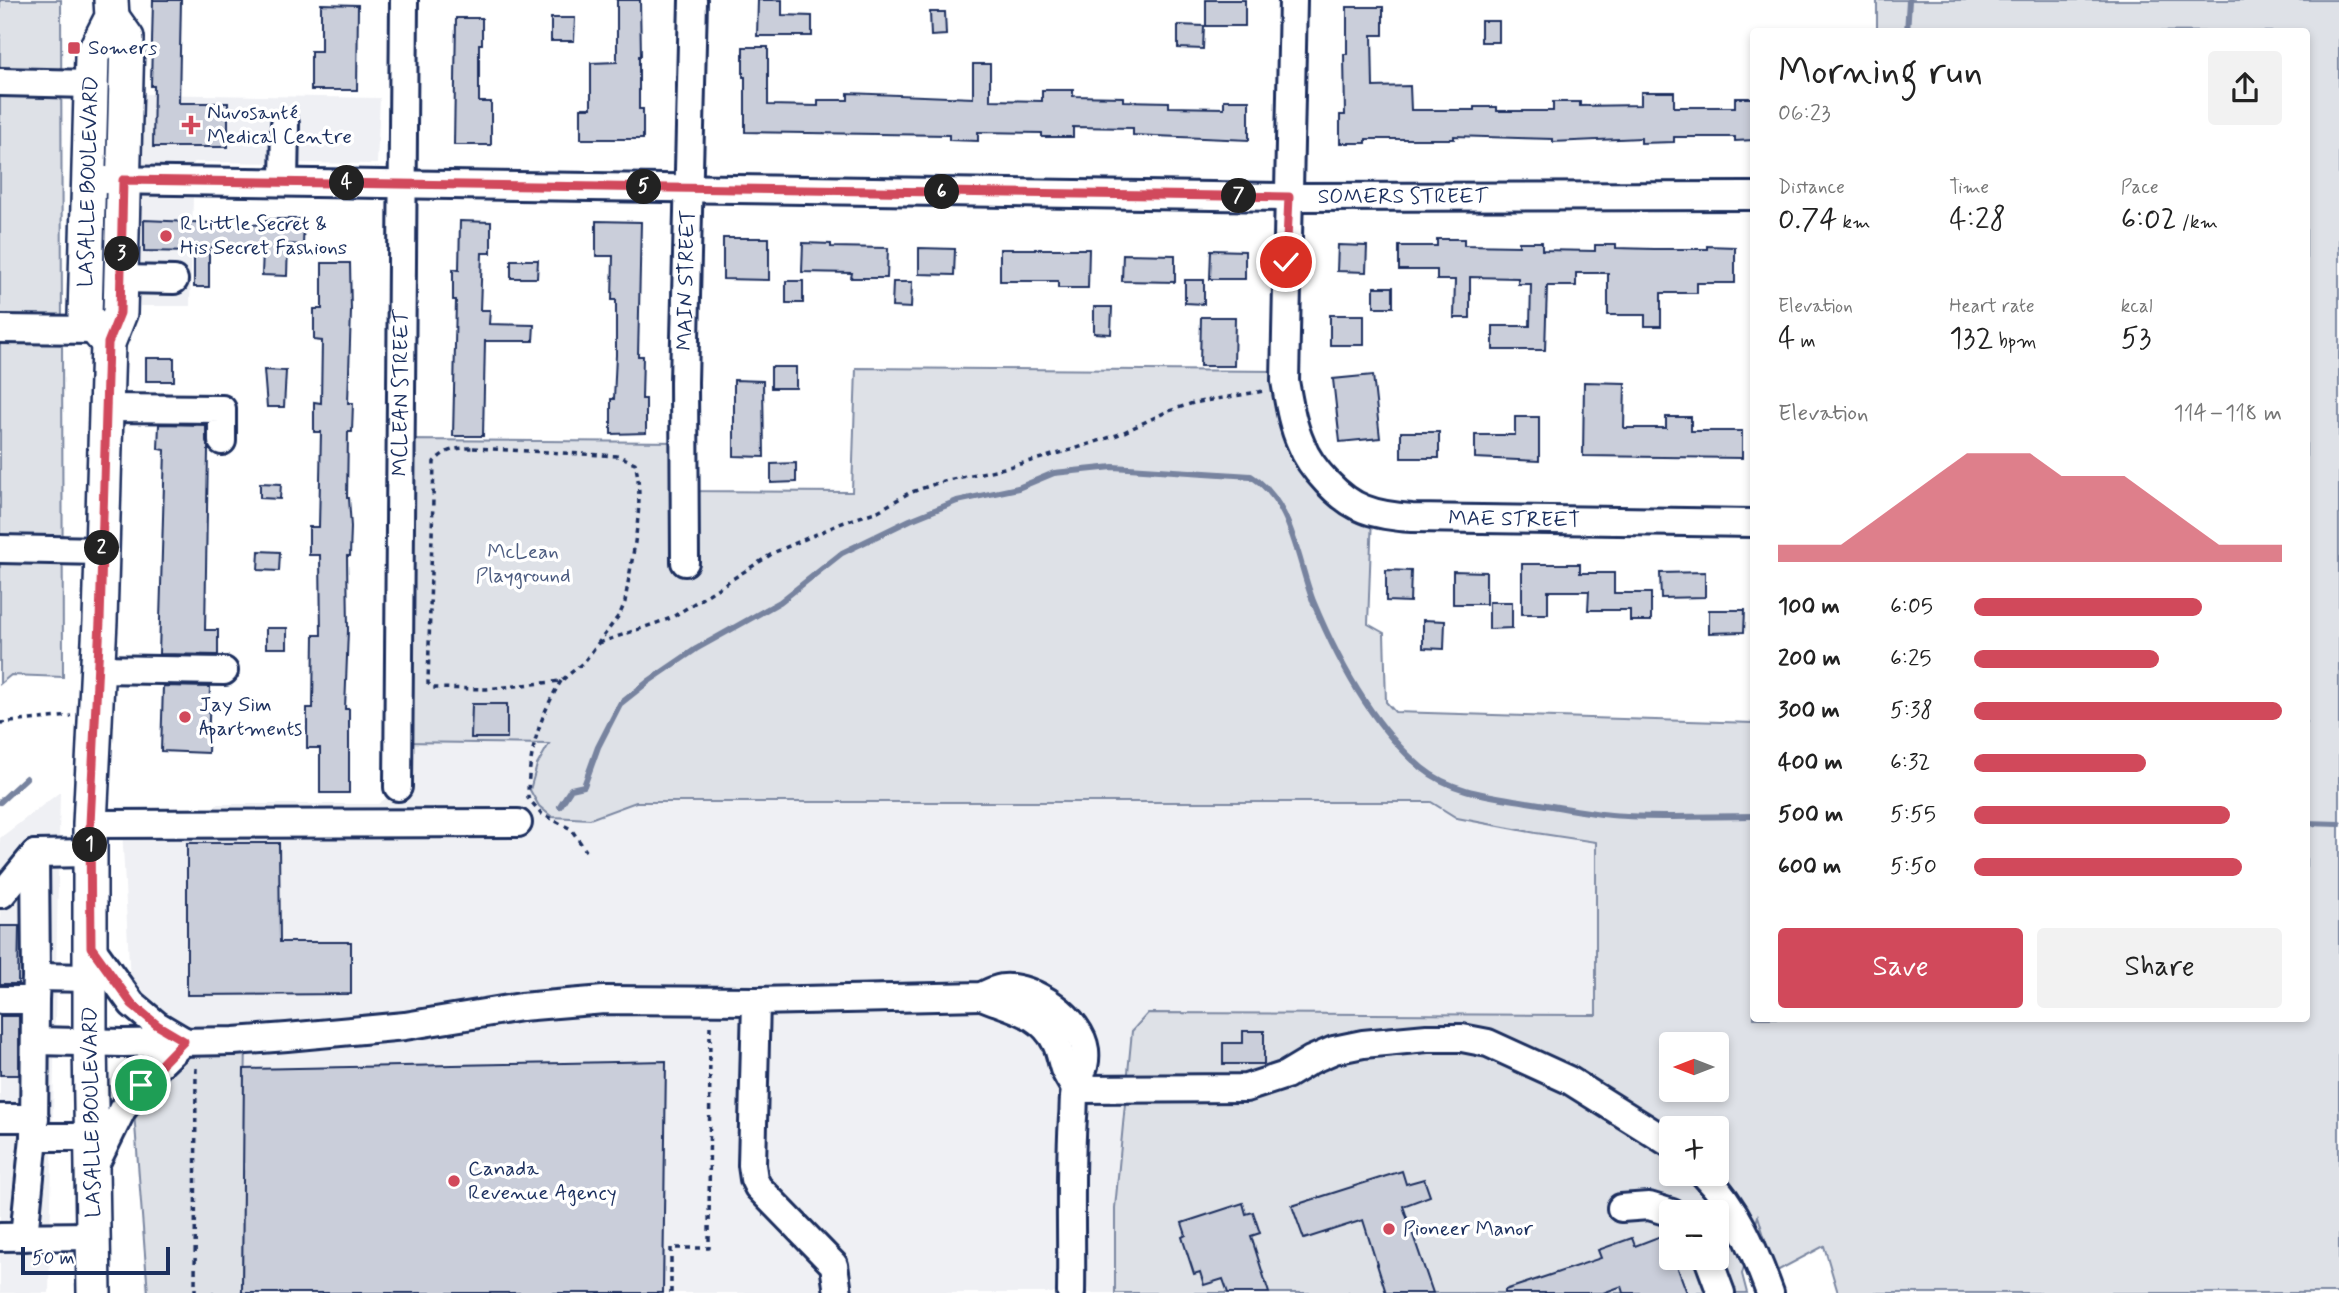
<!DOCTYPE html>
<html lang="en">
<head>
<meta charset="utf-8">
<style>
	body { margin:0; font-family:Mynerve,sans-serif; background:#f2f2f2; color:#222; height:100vh; display:flex; flex-direction:column; font-size:26px; white-space:nowrap }
	* { box-sizing:border-box; margin:0 }
	p { font-size:23px; color:#767676 }
	.icon { flex:none; width:38px; height:38px; fill:none; stroke:currentColor; stroke-width:2; stroke-linecap:round; stroke-linejoin:round }
	.map { position:relative; flex:1; overflow:hidden }
	.details { position:absolute; left:1750px; top:28px; width:560px; height:994px; display:flex; flex-direction:column; background:#fff; border-radius:7px; box-shadow:0 4px 10px #0003 }
	.details>* { flex:none }
	.needle { width:46px; rotate:270deg }
	.fabs { position:absolute; left:1659px; top:1032px; display:grid; gap:14px }
	.fabs a { display:grid; place-items:center; width:70px; height:70px; border-radius:7px; background:#fff; box-shadow:0 4px 10px #0003; font-size:35px }
	.scale { position:absolute; left:21px; bottom:18px; width:149px; box-sizing:border-box; padding-left:7px; border:4px solid #1b2f5e; border-top:0; font-size:19px; line-height:24px; white-space:nowrap; color:#1b2f5e; -webkit-text-stroke:5px #fff; paint-order:stroke }
	.pin { position:absolute; display:grid; place-items:center; width:60px; height:60px; color:#fff; margin:-30px; border:4px solid #fff; border-radius:50%; box-shadow:0 2px 7px #0007 }
	.km { position:absolute; width:35px; height:35px; margin:-18px; border-radius:50%; background:#222; color:#fff; font-size:19px; line-height:35px; text-align:center }
	.round { display:grid; place-items:center; flex:none; width:74px; height:74px; border-radius:7px; background:#f2f2f2 }
	.headline { display:flex; align-items:center; justify-content:space-between; height:119px; padding:0 28px }
	h1 { font-size:38px; font-weight:600; line-height:52px }
	.metrics { display:grid; grid-template-columns:repeat(3,1fr); gap:10px; height:119px; padding:7px 28px }
	.metrics div { display:grid; align-content:center }
	.metrics b { font-size:30px; font-weight:600 }
	.metrics small { font-size:19px; font-weight:400 }
	.metrics p { font-size:19px }
	.chart { height:196px; padding:14px 28px }
	.chart p { display:flex; justify-content:space-between }
	.chart svg { width:100%; height:126px; margin-top:7px; fill:#d1495b; opacity:.7 }
	.action { display:flex; gap:14px; margin-top:auto; padding:14px 28px }
	.action a { flex:1; height:80px; border-radius:7px; background:#d1495b; color:#fff; font-size:28px; font-weight:600; line-height:80px; text-align:center }
	.action a+a { background:#f2f2f2; color:#222 }
	ul { padding:0 28px; list-style:none; font-size:23px }
	li { display:grid; grid-template-columns:112px 84px 1fr; align-items:center; height:52px }
	li i { height:18px; border-radius:9px; background:#d1495b }
	.map>svg:first-child { display:block }
	.built { fill:#eff0f4 }
	.green { fill:#dee1e7; stroke:#7c88a2; stroke-width:2; fill-rule:evenodd }
	.lines { fill:none; stroke-linecap:round; stroke-linejoin:round }
	.stream { stroke:#77839f; stroke-width:6 }
	.building { fill:#caceda; stroke:#1b2f5e; stroke-width:2 }
	.minor-casing { stroke:#1b2f5e; stroke-width:32 }
	.major-casing { stroke:#1b2f5e; stroke-width:38 }
	.path { stroke:#1b2f5e; stroke-width:3.5; stroke-dasharray:5 5; stroke-linecap:butt }
	.minor { stroke:#fff; stroke-width:26 }
	.major { stroke:#fff; stroke-width:33 }
	.route-casing { stroke:#fff; stroke-width:14 }
	.route { stroke:#d1495b; stroke-width:9 }
	.poi-dot { fill:#d1495b; stroke:#fff; stroke-width:2.5 }
	.labels { text-anchor:middle; dominant-baseline:central; stroke-width:7; stroke-linejoin:round; paint-order:stroke }
	.poi-label { font-size:21px; fill:#1b2f5e; stroke:#fff; text-anchor:start }
	.street-label { font-size:21px; fill:#1b2f5e; stroke:#fff }
	.park-label { font-size:21px; fill:#4c5c80; stroke:#fff }
</style>
</head>
<body>
<div class="map">
<svg width="2339" height="1293" viewBox="0 0 2339 1293">
	<rect width="100%" height="100%" fill="#fff"/>
	<filter id="ink" filterUnits="userSpaceOnUse"><feTurbulence type="fractalNoise" baseFrequency=".0143" numOctaves="2"/><feDisplacementMap in="SourceGraphic" scale="14" xChannelSelector="R" yChannelSelector="G"/><feConvolveMatrix kernelMatrix="1 2 1 2 8 2 1 2 1" color-interpolation-filters="sRGB"/></filter>
	<g filter="url(#ink)">
		<!-- built -->
		<g class="built">
			<path d="M144,94L380,98L377,164L194,162L190,306H140Z"/>
			<path d="M401,742L550,744L537,765L539,805L552,817L590,819L636,802H1432L1457,818L1536,833L1596,842L1597,1015L1148,1013L1132,1031L1115,1208V1293H146L122,827L178,826L218,804H378L400,788Z"/>
			<path d="M60,792L49,1293H0V838Z"/>
		</g>
		<!-- green -->
		<g class="green">
			<path d="M0,0H61L63,677L11,675L0,684Z"/>
			<path d="M1877,0H2339V1293H1838L1824,1246L1775,1272L1758,1216L1742,1274L1747,1293H1115V1208L1132,1031L1148,1013L1596,1015V842L1536,833L1457,818L1431,802H636L590,819L552,817L539,806L530,790L537,765L549,744L401,742L402,440L686,442V491L852,492L856,368L1283,371L1299,448L1372,514L1368,624L1384,633L1386,702L1395,712L1753,723L1754,1018H2306V32L1877,31ZM1671,1045H1717V1090H1671ZM1671,1129H1717V1174H1671ZM1671,1213H1717V1258H1671Z"/>
			<path d="M246,1040L242,1293H148L133,1099L184,1041Z"/>
		</g>
		<g class="lines">
			<!-- stream -->
			<g class="stream">
				<path d="M1907,32L1909,0"/>
				<path d="M0,802L26,778"/>
				<path d="M560,806L571,789L584,786L598,747L620,704L649,681L696,649L780,602L842,553L910,520L957,501L1018,488L1054,473L1113,467L1251,476C1292,501 1297,559 1313,601C1337,659 1373,727 1422,768C1451,792 1491,796 1527,802C1555,806 1583,812 1611,815C1657,819 1706,816 1754,816"/>
				<path d="M2306,823L2339,824"/>
			</g>
		</g>
		<!-- building -->
		<g class="building">
			<path d="M153,0H181L179,103H228V147H153L154,86H151Z"/>
			<path d="M617,0H640L641,56H639V109H643V139H581V108H591V63L617,62Z"/>
			<path d="M758,0H782V15L812,16V36H757Z"/>
			<rect x="1206" y="0" width="39" height="26"/>
			<path d="M321,4L358,5L357,90H311V51H321Z"/>
			<path d="M1347,7H1383V35H1372L1373,87L1410,86L1411,110H1474V107H1497V111H1553V102H1580V106L1641,105V92H1674V107H1735V98H1754V140L1735,141V137H1674V142L1641,143V138L1553,142V139L1454,136V139H1366V143H1340V115H1345L1344,54H1347Z"/>
			<path d="M930,12H945L946,35L931,36Z"/>
			<path d="M456,18H482V44H479V102H491V145H454Z"/>
			<path d="M551,18H575L574,41H551Z"/>
			<rect x="1481" y="21" width="18" height="21"/>
			<path d="M1178,25L1204,26L1203,49L1178,48Z"/>
			<path d="M743,47H768V105L818,106V100H848V93L973,98V64H990V100L1042,101V90H1073V96L1123,97V101L1169,102V107L1224,108V100H1249V140L1133,135V128L1073,127V137H1042V133L978,132V141L949,140V135L745,132V77H743Z"/>
			<path d="M266,219H304L303,245L288,244L287,276L262,275L263,249L209,247V287H194V252L144,251V220L266,225Z"/>
			<path d="M460,221L491,222V253H482L480,310H490L489,324L534,325L533,341H485L483,436H453L456,300H453V269L459,270Z"/>
			<path d="M596,221L641,222L638,356H643L642,399H646V433L611,434V399H614L616,355V300H612L613,256H596Z"/>
			<path d="M723,238H769V280L723,279Z"/>
			<path d="M1437,239H1464V245L1519,246V242H1542V250L1595,251V245H1616V248L1654,249H1707V246L1735,247V283H1697V293H1661V326H1645V315H1608V273H1576V286H1547L1545,350H1493V326H1530L1531,284H1518V278L1470,277V318H1454L1455,280H1437V270H1399V246H1437Z"/>
			<path d="M803,243L831,244V247L888,248L887,278H851L852,273L802,272Z"/>
			<path d="M1338,245L1367,246L1366,272L1337,271Z"/>
			<path d="M919,248L955,249L954,275L919,274Z"/>
			<path d="M1000,249H1089L1088,288H1058V281H1000Z"/>
			<path d="M1211,250L1245,251V279H1210Z"/>
			<path d="M1123,254L1175,255V282L1122,281Z"/>
			<path d="M511,260H538L537,278H511Z"/>
			<path d="M322,263H350L351,311L348,403H353L352,432H348L347,498H349L351,527L350,556H347L348,630L345,709H349V793H320V748H307V708H313L314,635H321L320,555H309V527H319L321,432H314V402L321,403L322,341L314,340V309H322Z"/>
			<path d="M1185,280H1204V304L1185,303Z"/>
			<rect x="786" y="281" width="17" height="22"/>
			<path d="M893,282H912L911,308L892,307Z"/>
			<rect x="1374" y="287" width="19" height="20"/>
			<path d="M1094,307H1112L1111,334L1094,333Z"/>
			<rect x="1330" y="315" width="34" height="30"/>
			<path d="M1201,317H1235L1234,366H1200Z"/>
			<rect x="146" y="358" width="28" height="23"/>
			<rect x="771" y="367" width="25" height="21"/>
			<path d="M264,370L286,371L284,407H267Z"/>
			<path d="M1373,375L1380,438L1340,442L1333,379Z"/>
			<path d="M734,380L763,381L764,457L734,456Z"/>
			<path d="M1584,382L1625,383L1624,428H1666V417H1691V431H1742V458L1583,456Z"/>
			<path d="M1515,417H1539V461L1475,458V435H1515Z"/>
			<path d="M159,424L206,425V441L209,450H208L205,630H218V655L159,654L165,450L158,449Z"/>
			<rect x="1401" y="432" width="38" height="26"/>
			<path d="M796,463V482L771,483V464Z"/>
			<path d="M260,483L281,484L280,499L260,498Z"/>
			<path d="M259,551L280,552L279,571L258,570Z"/>
			<path d="M1522,564H1580V573H1614V593H1651V621H1630V610H1588L1589,591H1548V614H1522Z"/>
			<path d="M1386,570L1411,571L1410,602L1386,601Z"/>
			<path d="M1453,571L1486,572V604H1453Z"/>
			<path d="M1705,572V597L1661,598L1660,573Z"/>
			<path d="M1489,602H1512V628L1489,629Z"/>
			<path d="M1709,610H1745L1744,632L1709,633Z"/>
			<path d="M1423,620L1445,621L1444,649L1423,648Z"/>
			<rect x="266" y="628" width="21" height="20"/>
			<path d="M163,686L210,687L208,753L161,751Z"/>
			<path d="M472,704H507V738H471Z"/>
			<path d="M187,843H279L280,942H351V994L187,995Z"/>
			<path d="M0,926H19L18,984H0Z"/>
			<rect x="0" y="1016" width="19" height="59"/>
			<path d="M1243,1031H1264V1064H1223V1043H1243Z"/>
			<path d="M666,1061L663,1293H242L244,1069Z"/>
			<path d="M1402,1171L1406,1184L1424,1179L1430,1196L1403,1206L1433,1293H1386L1363,1220L1304,1239L1292,1206Z"/>
			<path d="M1243,1203L1246,1214L1253,1212L1260,1233L1251,1236L1269,1293H1228L1223,1279L1204,1285L1200,1272L1194,1274L1182,1237L1186,1235L1182,1223Z"/>
			<path d="M1666,1234L1671,1250V1258H1674L1687,1293H1624L1622,1286L1603,1293H1505V1290L1601,1258L1598,1250L1632,1238L1635,1246Z"/>
		</g>
		<g class="lines">
			<defs>
				<g id="minor">
					<path id="s1" d="M1293,0L1285,381C1289,403 1292,424 1301,444C1310,468 1340,500 1364,509C1379,515 1396,517 1412,518L1754,523"/>
					<path d="M0,82L91,84"/>
					<path id="s2" d="M103,180L1288,197L1754,196"/>
					<path d="M284,182L285,124"/>
					<path d="M121,279L174,280"/>
					<path d="M0,329L97,330"/>
					<path d="M106,408L222,409V441"/>
					<path d="M0,549L102,551"/>
					<path id="s3" d="M685,562L684,382L693,0"/>
					<path d="M97,669L224,671"/>
					<path id="s4" d="M398,787L404,0"/>
					<path d="M90,824L518,823"/>
					<path d="M35,854L36,977"/>
					<path d="M0,894H2L35,854L90,853"/>
					<path d="M91,947L132,1004L157,1025L184,1041"/>
					<path d="M982,996C1010,1008 1041,1012 1056,1043C1060,1051 1061,1060 1064,1069C1067,1076 1072,1083 1075,1089"/>
					<path d="M0,1000H35L36,977L91,978"/>
					<path d="M35,1000L34,1137H91"/>
					<path d="M756,1001L752,1165L754,1179L758,1187L834,1265L838,1293"/>
					<path d="M35,1041L123,1043L234,1041L287,1037L405,1026L521,1007L604,1000L756,1001L982,996C988,993 995,989 1002,988C1033,984 1081,1019 1085,1050C1087,1069 1079,1074 1075,1091C1073,1099 1074,1109 1073,1117C1069,1175 1072,1235 1071,1293"/>
					<path d="M1075,1089L1246,1088L1286,1075L1311,1060L1334,1050L1363,1044L1427,1038H1462L1488,1043L1569,1080L1671,1144"/>
					<path d="M0,1118H35"/>
					<path d="M94,1167L122,1110L152,1072L184,1041"/>
					<path d="M1704,1174C1737,1208 1754,1249 1770,1293"/>
					<path d="M1621,1208L1649,1206L1672,1213"/>
					<path d="M0,1237L93,1236"/>
					<path d="M24,1237L34,1137"/>
					<path d="M1708,1258L1721,1293"/>
				</g>
				<g id="major">
					<path id="s5" d="M108,343L85,316L92,56L112,17L111,0"/>
					<path d="M94,1293L90,1041V824L100,621L108,343L120,313L127,38L112,17"/>
				</g>
			</defs>
			<!-- minor casing -->
			<use href="#minor" class="minor-casing"/>
			<!-- major casing -->
			<use href="#major" class="major-casing"/>
			<!-- path -->
			<g class="path">
				<path d="M473,448L619,456L635,463C646,504 631,560 625,602L620,614L584,662L561,681L487,689L433,688L428,683L434,462C446,449 456,448 473,448Z"/>
				<path d="M599,643L671,618L775,552L842,523L878,511L909,493L943,481L1009,467L1071,450L1120,434L1166,412L1193,403L1264,391"/>
				<path d="M561,681C539,717 528,755 528,798L542,814L571,829L586,851"/>
				<path d="M0,723L71,716"/>
				<path d="M195,1293L196,1064"/>
				<path d="M671,1293V1248H709L710,1021"/>
			</g>
			<!-- minor -->
			<use href="#minor" class="minor"/>
			<!-- major -->
			<use href="#major" class="major"/>
		</g>
	</g>
	<g class="lines" filter="url(#ink)">
		<defs>
			<path id="route" d="M141,1085L184,1041L157,1025L132,1004L91,947L90,824L100,621L108,343L120,313L123,180L1289,197L1286,262"/>
		</defs>
		<!-- route casing -->
		<use href="#route" class="route-casing"/>
		<!-- route -->
		<use href="#route" class="route"/>
	</g>
	<!-- markers -->
	<g class="poi-dot">
		<rect x="67" y="41" width="14" height="14" rx="3.5"/>
		<path d="M187.5 114.5h7v7h7v7h-7v7h-7v-7h-7v-7h7z"/>
		<circle cx="166" cy="236" r="7"/>
		<circle cx="185" cy="717" r="7"/>
		<circle cx="454" cy="1181" r="7"/>
		<circle cx="1389" cy="1229" r="7"/>
	</g>
	<g class="labels">
		<!-- poi labels -->
		<g class="poi-label">
			<text x="88" y="48">Somers</text>
			<text x="207" y="113">Nuvosanté<tspan x="207" dy="24">Medical Centre</tspan></text>
			<text x="180" y="224">R Little Secret &amp;<tspan x="180" dy="24">His Secret Fashions</tspan></text>
			<text x="199" y="705">Jay Sim<tspan x="199" dy="24">Apartments</tspan></text>
			<text x="468" y="1169">Canada<tspan x="468" dy="24">Revenue Agency</tspan></text>
			<text x="1403" y="1229">Pioneer Manor</text>
		</g>
		<!-- street labels -->
		<g class="street-label">
			<text stroke="none"><textPath href="#s5" startOffset="170">LASALLE BOULEVARD</textPath></text>
			<text stroke="none"><textPath href="#s2" startOffset="1300">SOMERS STREET</textPath></text>
			<text stroke="none"><textPath href="#s3" startOffset="282">MAIN STREET</textPath></text>
			<text stroke="none"><textPath href="#s4" startOffset="394">MCLEAN STREET</textPath></text>
			<text stroke="none"><textPath href="#s1" startOffset="690">MAE STREET</textPath></text>
			<text transform="translate(92 1112) rotate(-91)">LASALLE BOULEVARD</text>
		</g>
		<!-- park labels -->
		<g class="park-label">
			<text x="523" y="552">McLean<tspan x="523" dy="24">Playground</tspan></text>
		</g>
	</g>
</svg>
<div class="fabs">
<a><svg class="needle" viewBox="-14 -14 28 28"><path d="M0-13l5 13h-10z" fill="#e53935"/><path d="M0 13l5-13h-10z" fill="#767676"/></svg></a>
<a>+</a>
<a>−</a>
</div>
<div class="scale">50 m</div>
<div class="pin" style="left:141px;top:1085px;background:#1e9e55"><svg class="icon" aria-label="arrive" viewBox="0 0 24 24"><path d="M6 21V4h12l-3 4 3 4H6"/></svg></div>
<div class="pin" style="left:1286px;top:262px;background:#d93025"><svg class="icon" aria-label="check" viewBox="0 0 24 24"><path d="M5 12l5 5 9-10"/></svg></div>
<b class="km" style="left:90px;top:845px">1</b>
<b class="km" style="left:102px;top:548px">2</b>
<b class="km" style="left:122px;top:254px">3</b>
<b class="km" style="left:347px;top:183px">4</b>
<b class="km" style="left:644px;top:187px">5</b>
<b class="km" style="left:942px;top:192px">6</b>
<b class="km" style="left:1239px;top:196px">7</b>
<section class="details">
<div class="headline"><div><h1>Morning run</h1><p>06:23</p></div><a class="round"><svg class="icon" aria-label="share" viewBox="0 0 24 24"><path d="M12 15V3M7 8l5-5 5 5M5 13v7h14v-7"/></svg></a></div>
<div class="metrics">
<div><p>Distance</p><b>0.74<small> km</small></b></div>
<div><p>Time</p><b>4:28</b></div>
<div><p>Pace</p><b>6:02<small> /km</small></b></div>
</div>
<div class="metrics">
<div><p>Elevation</p><b>4<small> m</small></b></div>
<div><p>Heart rate</p><b>132<small> bpm</small></b></div>
<div><p>kcal</p><b>53</b></div>
</div>
<div class="chart"><p><span>Elevation</span>114–118 m</p>
<svg viewBox="0 0 160 44" preserveAspectRatio="none"><path d="M0 44V38L10 38L20 38L30 30L40 22L50 14L60 6L70 6L80 6L90 14L100 14L110 14L120 22L130 30L140 38L150 38L160 38V44z"/></svg>
</div>
<ul>
<li><b>100 m</b>6:05<i style="width:74%"></i></li>
<li><b>200 m</b>6:25<i style="width:60%"></i></li>
<li><b>300 m</b>5:38<i style="width:100%"></i></li>
<li><b>400 m</b>6:32<i style="width:56%"></i></li>
<li><b>500 m</b>5:55<i style="width:83%"></i></li>
<li><b>600 m</b>5:50<i style="width:87%"></i></li>
</ul>
<div class="action"><a>Save</a><a>Share</a></div>
</section>
</div>
</body>
</html>
